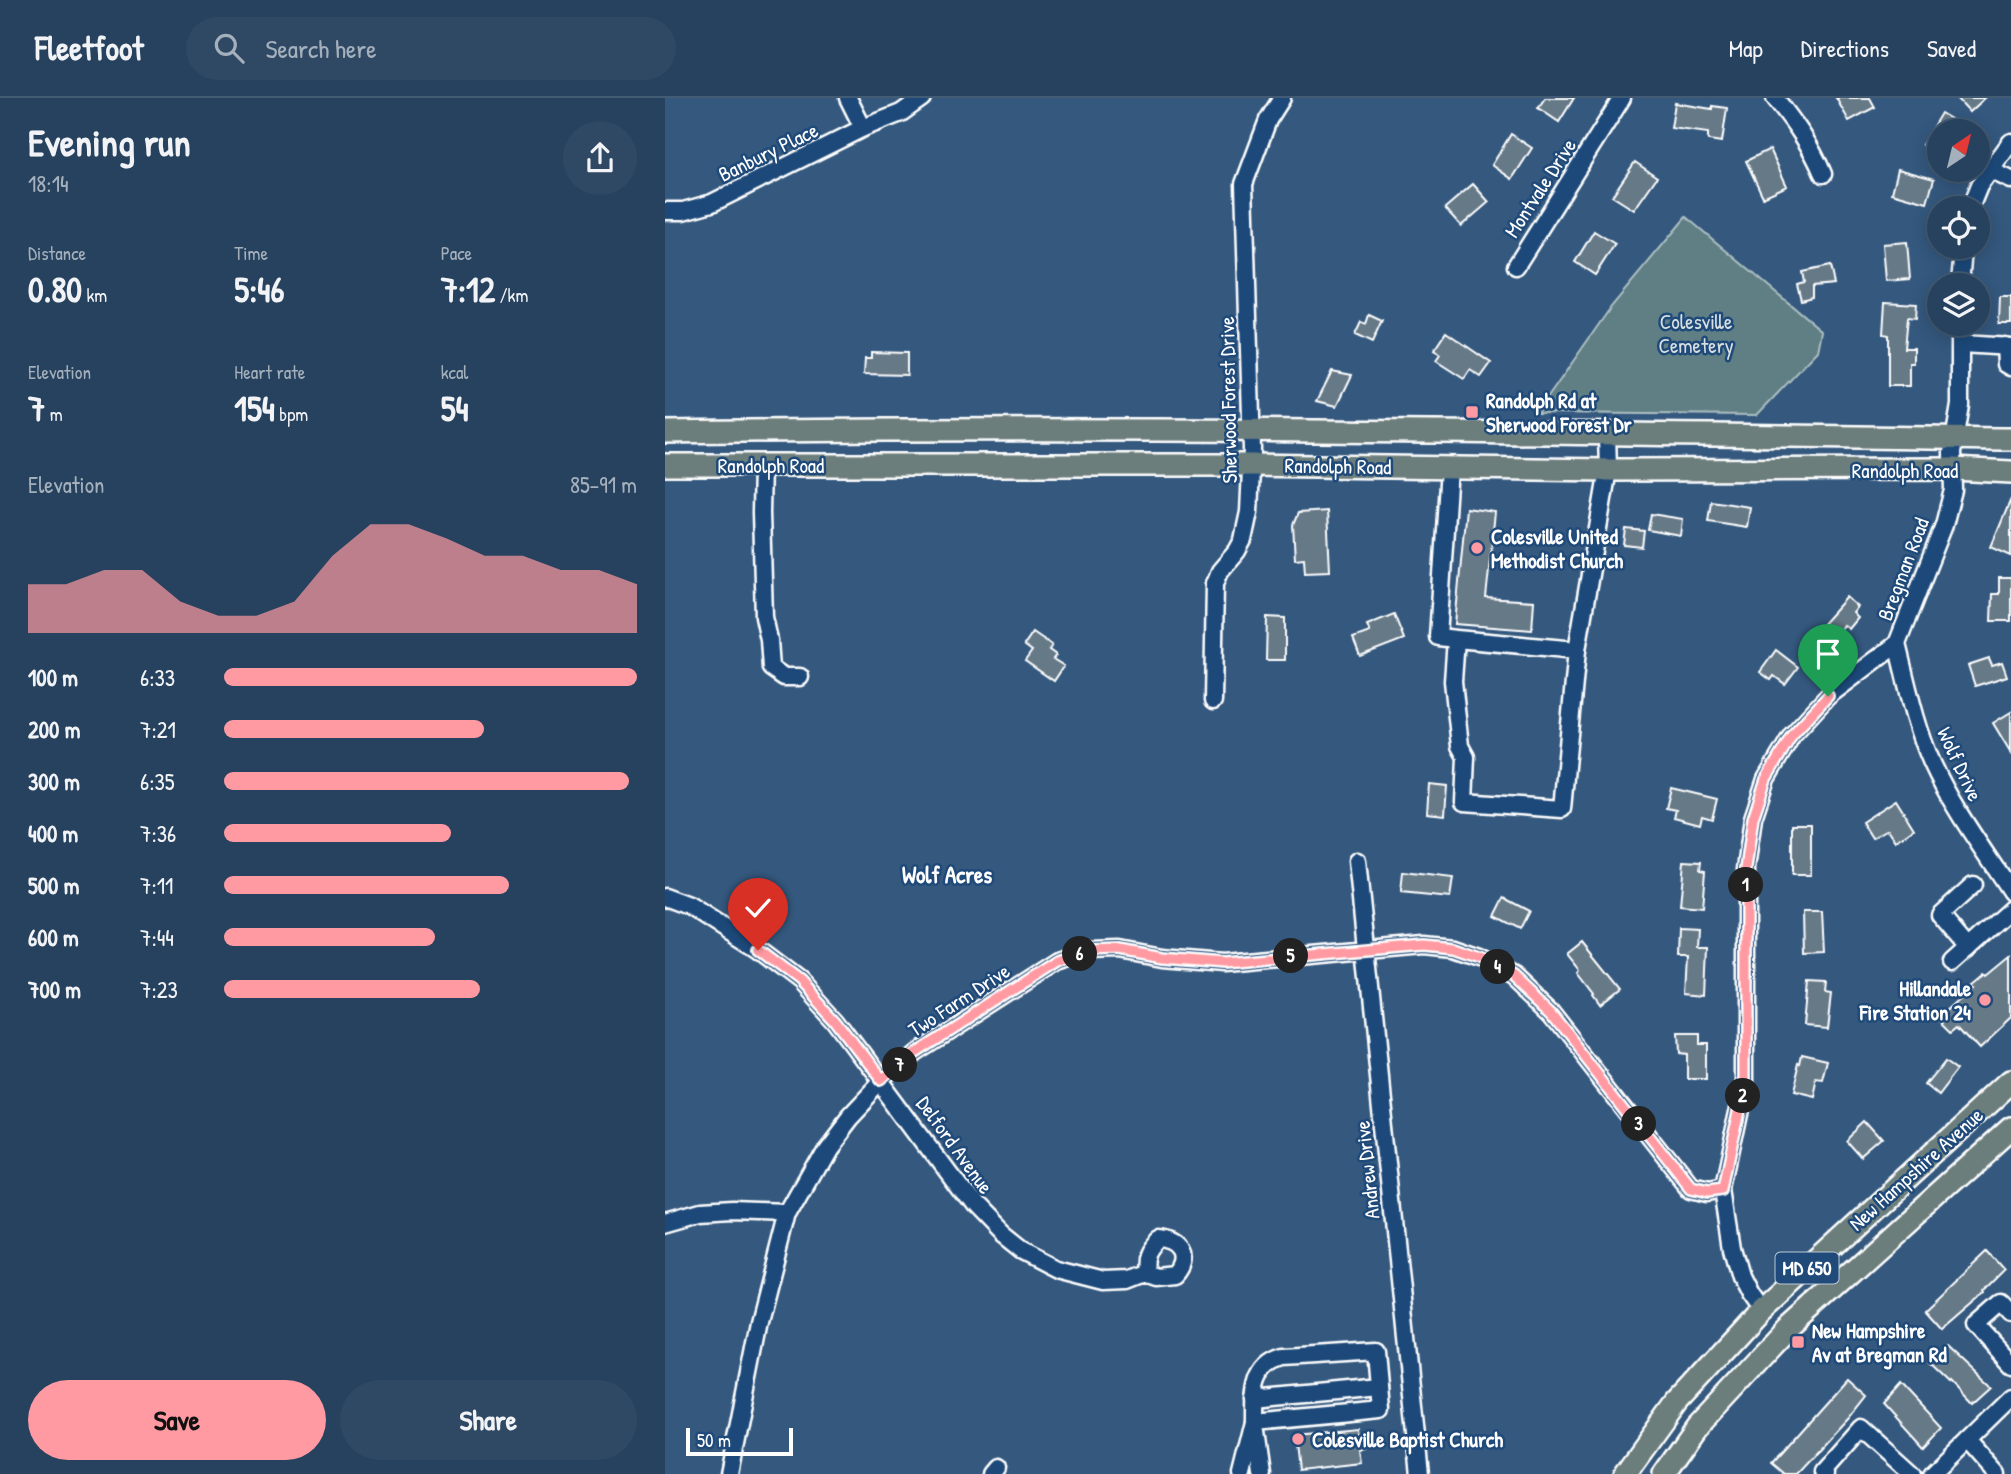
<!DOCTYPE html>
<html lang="en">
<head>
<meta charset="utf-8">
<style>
	body { margin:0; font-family:"Patrick Hand",sans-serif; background:#2f4964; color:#f1f3f6; height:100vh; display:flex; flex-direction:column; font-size:26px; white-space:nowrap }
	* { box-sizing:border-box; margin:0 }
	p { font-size:23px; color:#a4b0bc }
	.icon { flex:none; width:38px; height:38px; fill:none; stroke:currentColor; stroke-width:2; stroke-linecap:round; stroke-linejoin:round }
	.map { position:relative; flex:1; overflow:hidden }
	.sheet { display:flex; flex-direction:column; background:#27425e; width:665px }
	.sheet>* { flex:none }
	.needle { width:46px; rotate:35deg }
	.fabs { position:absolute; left:1262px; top:21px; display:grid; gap:14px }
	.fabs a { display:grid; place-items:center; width:63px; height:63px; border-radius:50%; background:#27425e; box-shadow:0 4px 18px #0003,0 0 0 2px #435b73; font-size:35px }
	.scale { position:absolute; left:21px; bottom:18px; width:107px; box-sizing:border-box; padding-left:7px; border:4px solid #fff; border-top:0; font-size:19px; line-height:24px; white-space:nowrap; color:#fff; -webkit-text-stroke:5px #1f4a7a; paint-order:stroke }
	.pin { position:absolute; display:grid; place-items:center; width:60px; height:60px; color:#fff; margin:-72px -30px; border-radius:50% 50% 50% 0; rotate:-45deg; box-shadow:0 0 7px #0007 }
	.pin .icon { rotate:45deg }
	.km { position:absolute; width:35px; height:35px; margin:-18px; border-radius:50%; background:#222; color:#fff; font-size:19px; line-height:35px; text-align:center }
	.round { display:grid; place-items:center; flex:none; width:74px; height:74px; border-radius:37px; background:#2f4964 }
	.head { display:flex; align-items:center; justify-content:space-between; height:119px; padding:0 28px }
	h1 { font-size:38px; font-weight:700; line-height:52px }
	.metrics { display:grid; grid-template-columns:repeat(3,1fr); gap:10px; height:119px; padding:7px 28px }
	.metrics div { display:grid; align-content:center }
	.metrics b { font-size:35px; font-weight:700 }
	.metrics small { font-size:19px; font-weight:400 }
	.metrics p { font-size:19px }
	.chart { height:196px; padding:14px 28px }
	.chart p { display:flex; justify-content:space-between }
	.chart svg { width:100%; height:126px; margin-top:7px; fill:#ff9aa2; opacity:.7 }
	.button { display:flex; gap:14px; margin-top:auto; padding:14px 28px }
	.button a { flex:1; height:80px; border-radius:42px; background:#ff9aa2; color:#111; font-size:28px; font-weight:700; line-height:80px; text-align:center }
	.button a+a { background:#2f4964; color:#f1f3f6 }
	ul { padding:0 28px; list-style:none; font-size:23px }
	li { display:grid; grid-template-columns:112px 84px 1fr; align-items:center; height:52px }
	li i { height:18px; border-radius:9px; background:#ff9aa2 }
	header { display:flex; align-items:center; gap:42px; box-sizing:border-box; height:98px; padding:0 35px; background:#27425e; border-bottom:2px solid #435b73 }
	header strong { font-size:33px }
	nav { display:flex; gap:38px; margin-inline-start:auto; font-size:24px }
	.search { width:490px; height:63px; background:#2f4964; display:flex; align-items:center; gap:18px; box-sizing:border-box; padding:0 24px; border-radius:38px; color:#a4b0bc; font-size:26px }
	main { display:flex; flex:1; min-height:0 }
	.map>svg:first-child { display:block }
	.green { fill:#5e7f84; stroke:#aebfc2; stroke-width:2 }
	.building { fill:#667987; stroke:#fff; stroke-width:2 }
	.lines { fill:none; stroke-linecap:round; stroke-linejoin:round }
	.minor-casing { stroke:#fff; stroke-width:21 }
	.major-casing { stroke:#fff; stroke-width:26 }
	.minor { stroke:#1f4a7a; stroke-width:16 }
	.major { stroke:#6c7e7c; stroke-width:21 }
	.route-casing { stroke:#fff; stroke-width:14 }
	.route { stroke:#ff9aa2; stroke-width:9 }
	.poi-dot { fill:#ff9aa2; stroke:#1f4a7a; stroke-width:2.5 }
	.labels { text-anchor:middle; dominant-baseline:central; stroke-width:5; stroke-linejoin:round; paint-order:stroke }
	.shield { fill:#1f4a7a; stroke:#bcc9d7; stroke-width:2 }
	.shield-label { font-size:19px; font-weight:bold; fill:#fff }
	.street-label { font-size:21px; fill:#fff; stroke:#1f4a7a }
	.park-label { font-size:21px; fill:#d7dfe0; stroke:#1f4a7a }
	.poi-label { font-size:21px; font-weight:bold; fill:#fff; stroke:#1f4a7a; text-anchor:start }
	.neighbourhood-label { font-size:23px; font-weight:bold; fill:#fff; stroke:#1f4a7a }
</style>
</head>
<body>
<header>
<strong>Fleetfoot</strong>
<div class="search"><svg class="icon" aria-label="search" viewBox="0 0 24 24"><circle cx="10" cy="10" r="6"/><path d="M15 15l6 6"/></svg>Search here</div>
<nav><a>Map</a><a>Directions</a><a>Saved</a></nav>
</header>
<main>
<section class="sheet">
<div class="head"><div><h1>Evening run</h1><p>18:14</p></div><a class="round"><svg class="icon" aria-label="share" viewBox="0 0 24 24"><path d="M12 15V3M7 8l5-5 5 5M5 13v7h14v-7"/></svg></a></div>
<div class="metrics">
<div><p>Distance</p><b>0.80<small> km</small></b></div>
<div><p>Time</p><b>5:46</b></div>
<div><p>Pace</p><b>7:12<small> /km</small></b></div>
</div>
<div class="metrics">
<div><p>Elevation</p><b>7<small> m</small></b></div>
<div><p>Heart rate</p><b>154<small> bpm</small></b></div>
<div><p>kcal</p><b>54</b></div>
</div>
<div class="chart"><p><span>Elevation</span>85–91 m</p>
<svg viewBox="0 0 160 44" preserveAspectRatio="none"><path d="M0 44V27L10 27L20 22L30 22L40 33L50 38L60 38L70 33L80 17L90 6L100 6L110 11L120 17L130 17L140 22L150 22L160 27V44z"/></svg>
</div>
<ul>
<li><b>100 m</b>6:33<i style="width:100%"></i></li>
<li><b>200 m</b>7:21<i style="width:63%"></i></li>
<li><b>300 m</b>6:35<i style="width:98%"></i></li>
<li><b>400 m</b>7:36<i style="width:55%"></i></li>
<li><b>500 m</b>7:11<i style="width:69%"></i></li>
<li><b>600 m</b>7:44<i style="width:51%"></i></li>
<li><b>700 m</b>7:23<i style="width:62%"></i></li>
</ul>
<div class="button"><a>Save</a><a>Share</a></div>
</section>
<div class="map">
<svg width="1346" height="1376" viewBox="0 0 1346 1376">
	<rect width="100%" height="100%" fill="#34587e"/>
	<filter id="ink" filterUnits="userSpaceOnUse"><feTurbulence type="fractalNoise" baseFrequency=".0143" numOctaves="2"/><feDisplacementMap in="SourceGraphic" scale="14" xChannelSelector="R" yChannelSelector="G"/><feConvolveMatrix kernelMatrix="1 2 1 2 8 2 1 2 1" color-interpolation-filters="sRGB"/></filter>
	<g filter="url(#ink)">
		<!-- green -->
		<path class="green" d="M1021,119L1157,233L1153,253L1092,317L872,315L946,209Z"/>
		<!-- building -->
		<g class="building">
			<path d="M880,0H909L894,24L873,10Z"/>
			<path d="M1171,0H1205L1210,9L1184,23Z"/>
			<path d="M1292,0H1320L1305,14Z"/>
			<path d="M1010,5L1047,11V8L1062,10L1057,44L1043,42V35L1006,30Z"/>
			<path d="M1276,15L1306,33H1274V57L1257,47Z"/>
			<path d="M846,36L867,50L847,81L827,67Z"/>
			<path d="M1105,51L1122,88L1098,99L1081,63Z"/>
			<path d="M970,64L992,79L969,112L947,98Z"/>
			<path d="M1233,71L1269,81L1262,105L1227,95Z"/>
			<path d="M808,86L824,104L796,128L780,110Z"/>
			<path d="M929,133L950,146L930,177L910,164Z"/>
			<path d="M1242,144L1245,181L1221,183L1218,146Z"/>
			<path d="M1165,168L1169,186L1147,188V199L1136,202L1132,186L1139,184L1137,174Z"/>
			<path d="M1335,199H1346V226H1334Z"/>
			<path d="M1220,204L1251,206L1250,221L1242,220L1239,250H1249V265H1245V288H1223V237L1218,236Z"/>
			<path d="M704,217L717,223L707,245L690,237L696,224L701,226Z"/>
			<path d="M781,234L826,265L816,279L805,272L799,281L771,263L775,257L769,252Z"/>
			<path d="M206,254L242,255V277L199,276L200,260H206Z"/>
			<path d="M667,273L687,277L672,308L652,303Z"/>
			<path d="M1346,401V458L1326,449Z"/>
			<path d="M1046,403L1085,409L1082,429L1043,423Z"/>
			<path d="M801,410L830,414L821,500L869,503L867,532L790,526Z"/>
			<path d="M662,413L665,473L640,474L639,460L630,461L628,427L633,415Z"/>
			<path d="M986,416L1018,421L1016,438L983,432Z"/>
			<path d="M961,431L979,433L977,449L959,447Z"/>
			<path d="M1334,480H1346V523H1326L1327,496H1334Z"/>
			<path d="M1182,499L1193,509L1188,515L1193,520L1184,531L1179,527L1169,539L1156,528Z"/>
			<path d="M729,516L739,541L695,558L688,540L705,534L702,527Z"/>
			<path d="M602,519L620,520V562H601Z"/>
			<path d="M368,534L387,547L384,552L391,557L388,561L399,568L389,583L360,563L367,553L359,547Z"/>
			<path d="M1111,552L1133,569L1120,586L1109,578L1106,582L1095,574Z"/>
			<path d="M1324,560L1327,567L1337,564L1342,578L1310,588L1303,567Z"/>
			<path d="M1346,614V655L1328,625Z"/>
			<path d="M764,686L782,688L780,717L762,715Z"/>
			<path d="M1006,690L1052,701L1047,721L1037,718L1035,726L1009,719L1011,712L1001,710Z"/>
			<path d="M1231,702L1249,731L1231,743L1223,731L1207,740L1197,724Z"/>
			<rect x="1127" y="726" width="19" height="51"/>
			<path d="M1019,763L1036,764L1035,772L1040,773L1037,810L1015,808Z"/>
			<path d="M738,774L788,780L785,800L736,795Z"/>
			<path d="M839,800L864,813L855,831L830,818Z"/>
			<path d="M1138,814H1157L1159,854L1139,855Z"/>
			<path d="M1014,830L1033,831L1032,849H1043L1041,897L1021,895L1023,859H1013Z"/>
			<path d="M917,844L955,891L935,907L928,897L929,896L913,875L915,872L902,856Z"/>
			<path d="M1346,857V920L1315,949L1294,926L1288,931L1275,918L1311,886L1309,884L1321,874L1323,876Z"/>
			<path d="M1144,883L1161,884L1160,894L1166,895L1162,929L1140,927Z"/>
			<path d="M1010,938H1032V947H1041V981H1019V957L1011,956Z"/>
			<path d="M1137,959L1163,965L1158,985L1151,984L1147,1002L1126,997L1133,967L1135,968Z"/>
			<path d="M1281,960L1293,969L1273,995L1261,985Z"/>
			<path d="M1202,1024L1219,1043L1198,1061L1182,1043Z"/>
			<path d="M1322,1153L1339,1172L1319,1192L1320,1194L1277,1231L1260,1212Z"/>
			<path d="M1283,1248L1326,1288L1307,1305L1287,1284L1286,1285L1265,1265Z"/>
			<path d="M1182,1280L1201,1297L1183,1320L1131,1376H1119L1106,1365Z"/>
			<path d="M1236,1287L1276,1330L1258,1349L1219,1306Z"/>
			<path d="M693,1331L694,1339L700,1338L702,1351L695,1352L697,1365L633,1372L629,1337Z"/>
		</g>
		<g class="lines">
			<defs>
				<g id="minor">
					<path d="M183,0L198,30"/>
					<path d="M1110,0C1129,24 1146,47 1158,76"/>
					<path d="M1325,72L1346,82"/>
					<path d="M1305,110L1314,88L1346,44"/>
					<path d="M0,113H18L47,105L198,30L236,15L257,0"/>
					<path d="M851,168L957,0"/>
					<path d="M1295,187L1298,149"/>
					<path d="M1296,246L1346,249"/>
					<path d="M1340,248L1341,266L1346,269"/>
					<path d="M97,367L96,415L99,519L104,542L106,570L119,579H135"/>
					<path d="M784,370L773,539L791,541L912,552L897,711L799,704L801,659L795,648L788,583L791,541"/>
					<path d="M1232,546C1242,585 1250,627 1267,665C1288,711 1318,751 1346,794"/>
					<path d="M912,552L943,372L942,336"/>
					<path d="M548,603L550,485L555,473L572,453L578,442L584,414L587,351L579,86L603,22L617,0"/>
					<path d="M692,763L755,1376"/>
					<path d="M0,799L24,808L93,852L134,883L170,922L308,1108L336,1137L356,1153L391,1171L438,1183L462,1182L480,1175L491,1179L510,1177C526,1159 515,1142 493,1141C481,1152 478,1159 480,1175"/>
					<path d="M1303,850L1275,817L1308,787"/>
					<path d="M1287,864L1346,811"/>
					<path d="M0,1125L35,1115L67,1113L122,1115"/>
					<path d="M1096,1213L1084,1196L1075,1178L1067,1150L1058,1092L1081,983V771L1088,720L1101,681L1127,637L1163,598L1232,546L1279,427L1288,392L1287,355L1295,307V226"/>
					<path d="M1346,1216L1336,1205L1311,1227L1346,1266"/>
					<path d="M711,1253L716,1312L590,1324C590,1297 588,1268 619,1259Z"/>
					<path d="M590,1301L714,1289"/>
					<path d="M591,1334L597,1376"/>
					<path d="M1302,1342L1332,1376"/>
					<path d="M64,1376L94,1224L122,1115L160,1048L183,1018L216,983L250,954L392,863L423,853L455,852L497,860L557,865L759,847L788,850L814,859L849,878L886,913L1026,1091L1042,1095L1058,1092"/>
					<path d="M326,1376L331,1370"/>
					<path d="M577,1376L590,1324"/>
					<path d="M1160,1376L1157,1374L1196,1330L1247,1376"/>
					<path d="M1267,1376L1346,1299"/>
				</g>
				<g id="major">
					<path d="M0,334C449,328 897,335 1346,341"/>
					<path d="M0,367H586L943,372L1288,371L1346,374"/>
					<path d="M960,1376L1012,1304L1096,1213L1346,984"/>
					<path d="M999,1376L1032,1329L1123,1231L1346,1030"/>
				</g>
			</defs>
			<!-- minor casing -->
			<use href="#minor" class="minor-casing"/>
			<!-- major casing -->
			<use href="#major" class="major-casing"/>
			<!-- minor -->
			<use href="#minor" class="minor"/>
			<!-- major -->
			<use href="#major" class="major"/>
		</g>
	</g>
	<g class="lines" filter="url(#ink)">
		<defs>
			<path id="route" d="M93,852L134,883L170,922L216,983L250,954L392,863L423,853L455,852L497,860L557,865L759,847L788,850L814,859L849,878L886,913L1026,1091L1042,1095L1058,1093L1081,983V771L1088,720L1101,681L1127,637L1163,598"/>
		</defs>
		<!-- route casing -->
		<use href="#route" class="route-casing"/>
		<!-- route -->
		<use href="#route" class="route"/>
	</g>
	<!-- markers -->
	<g class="poi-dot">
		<rect x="800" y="307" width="14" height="14" rx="3.5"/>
		<circle cx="812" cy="450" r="7"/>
		<circle cx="1320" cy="902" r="7"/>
		<rect x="1126" y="1237" width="14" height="14" rx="3.5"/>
		<circle cx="633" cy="1341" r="7"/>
	</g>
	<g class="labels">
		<!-- shield labels -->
		<rect class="shield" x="1110.5" y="1154.5" width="63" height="31" rx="5"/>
		<g class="shield-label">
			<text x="1142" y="1170">MD 650</text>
		</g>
		<!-- street labels -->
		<g class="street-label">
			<text transform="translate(103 54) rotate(-26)">Banbury Place</text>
			<text transform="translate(875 90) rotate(-57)">Montvale Drive</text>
			<text transform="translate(563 302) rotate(-91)">Sherwood Forest Drive</text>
			<text x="106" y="367">Randolph Road</text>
			<text transform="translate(673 368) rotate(1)">Randolph Road</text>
			<text x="1240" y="372">Randolph Road</text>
			<text transform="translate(1238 471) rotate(-69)">Bregman Road</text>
			<text transform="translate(1295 666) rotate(65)">Wolf Drive</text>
			<text transform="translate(294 902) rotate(-33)">Two Farm Drive</text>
			<text transform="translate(290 1047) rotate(54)">Delford Avenue</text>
			<text transform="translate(1251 1071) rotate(-42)">New Hampshire Avenue</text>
			<text transform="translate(702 1072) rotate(-96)">Andrew Drive</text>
		</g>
		<!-- park labels -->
		<g class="park-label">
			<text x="1031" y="223">Colesville<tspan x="1031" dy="24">Cemetery</tspan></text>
		</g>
		<!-- poi labels -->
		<g class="poi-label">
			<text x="821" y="302">Randolph Rd at<tspan x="821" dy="24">Sherwood Forest Dr</tspan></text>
			<text x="826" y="438">Colesville United<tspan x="826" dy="24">Methodist Church</tspan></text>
			<text x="1306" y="890" text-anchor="end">Hillandale<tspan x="1306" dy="24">Fire Station 24</tspan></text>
			<text x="1147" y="1232">New Hampshire<tspan x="1147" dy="24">Av at Bregman Rd</tspan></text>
			<text x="647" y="1341">Colesville Baptist Church</text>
		</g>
		<!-- neighbourhood labels -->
		<g class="neighbourhood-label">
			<text x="282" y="776">Wolf Acres</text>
		</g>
	</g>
</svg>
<div class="fabs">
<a><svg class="needle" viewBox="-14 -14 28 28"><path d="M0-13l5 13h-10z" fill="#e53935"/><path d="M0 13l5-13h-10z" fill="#a4b0bc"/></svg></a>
<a><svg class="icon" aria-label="locate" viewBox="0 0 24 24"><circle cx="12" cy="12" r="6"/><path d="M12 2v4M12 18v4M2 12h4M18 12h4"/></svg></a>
<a><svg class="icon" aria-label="layers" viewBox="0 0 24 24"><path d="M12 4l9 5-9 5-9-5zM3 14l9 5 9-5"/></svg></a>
</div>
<div class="scale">50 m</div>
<div class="pin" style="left:1163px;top:598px;background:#1e9e55"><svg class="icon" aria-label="arrive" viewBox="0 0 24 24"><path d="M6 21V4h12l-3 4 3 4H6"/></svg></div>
<div class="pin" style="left:93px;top:852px;background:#d93025"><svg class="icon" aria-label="check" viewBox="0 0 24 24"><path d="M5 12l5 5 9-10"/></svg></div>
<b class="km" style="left:1081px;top:787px">1</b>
<b class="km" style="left:1078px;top:998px">2</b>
<b class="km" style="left:974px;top:1026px">3</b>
<b class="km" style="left:833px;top:869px">4</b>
<b class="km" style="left:626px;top:858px">5</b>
<b class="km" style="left:415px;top:856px">6</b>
<b class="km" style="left:235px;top:967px">7</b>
</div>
</main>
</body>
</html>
